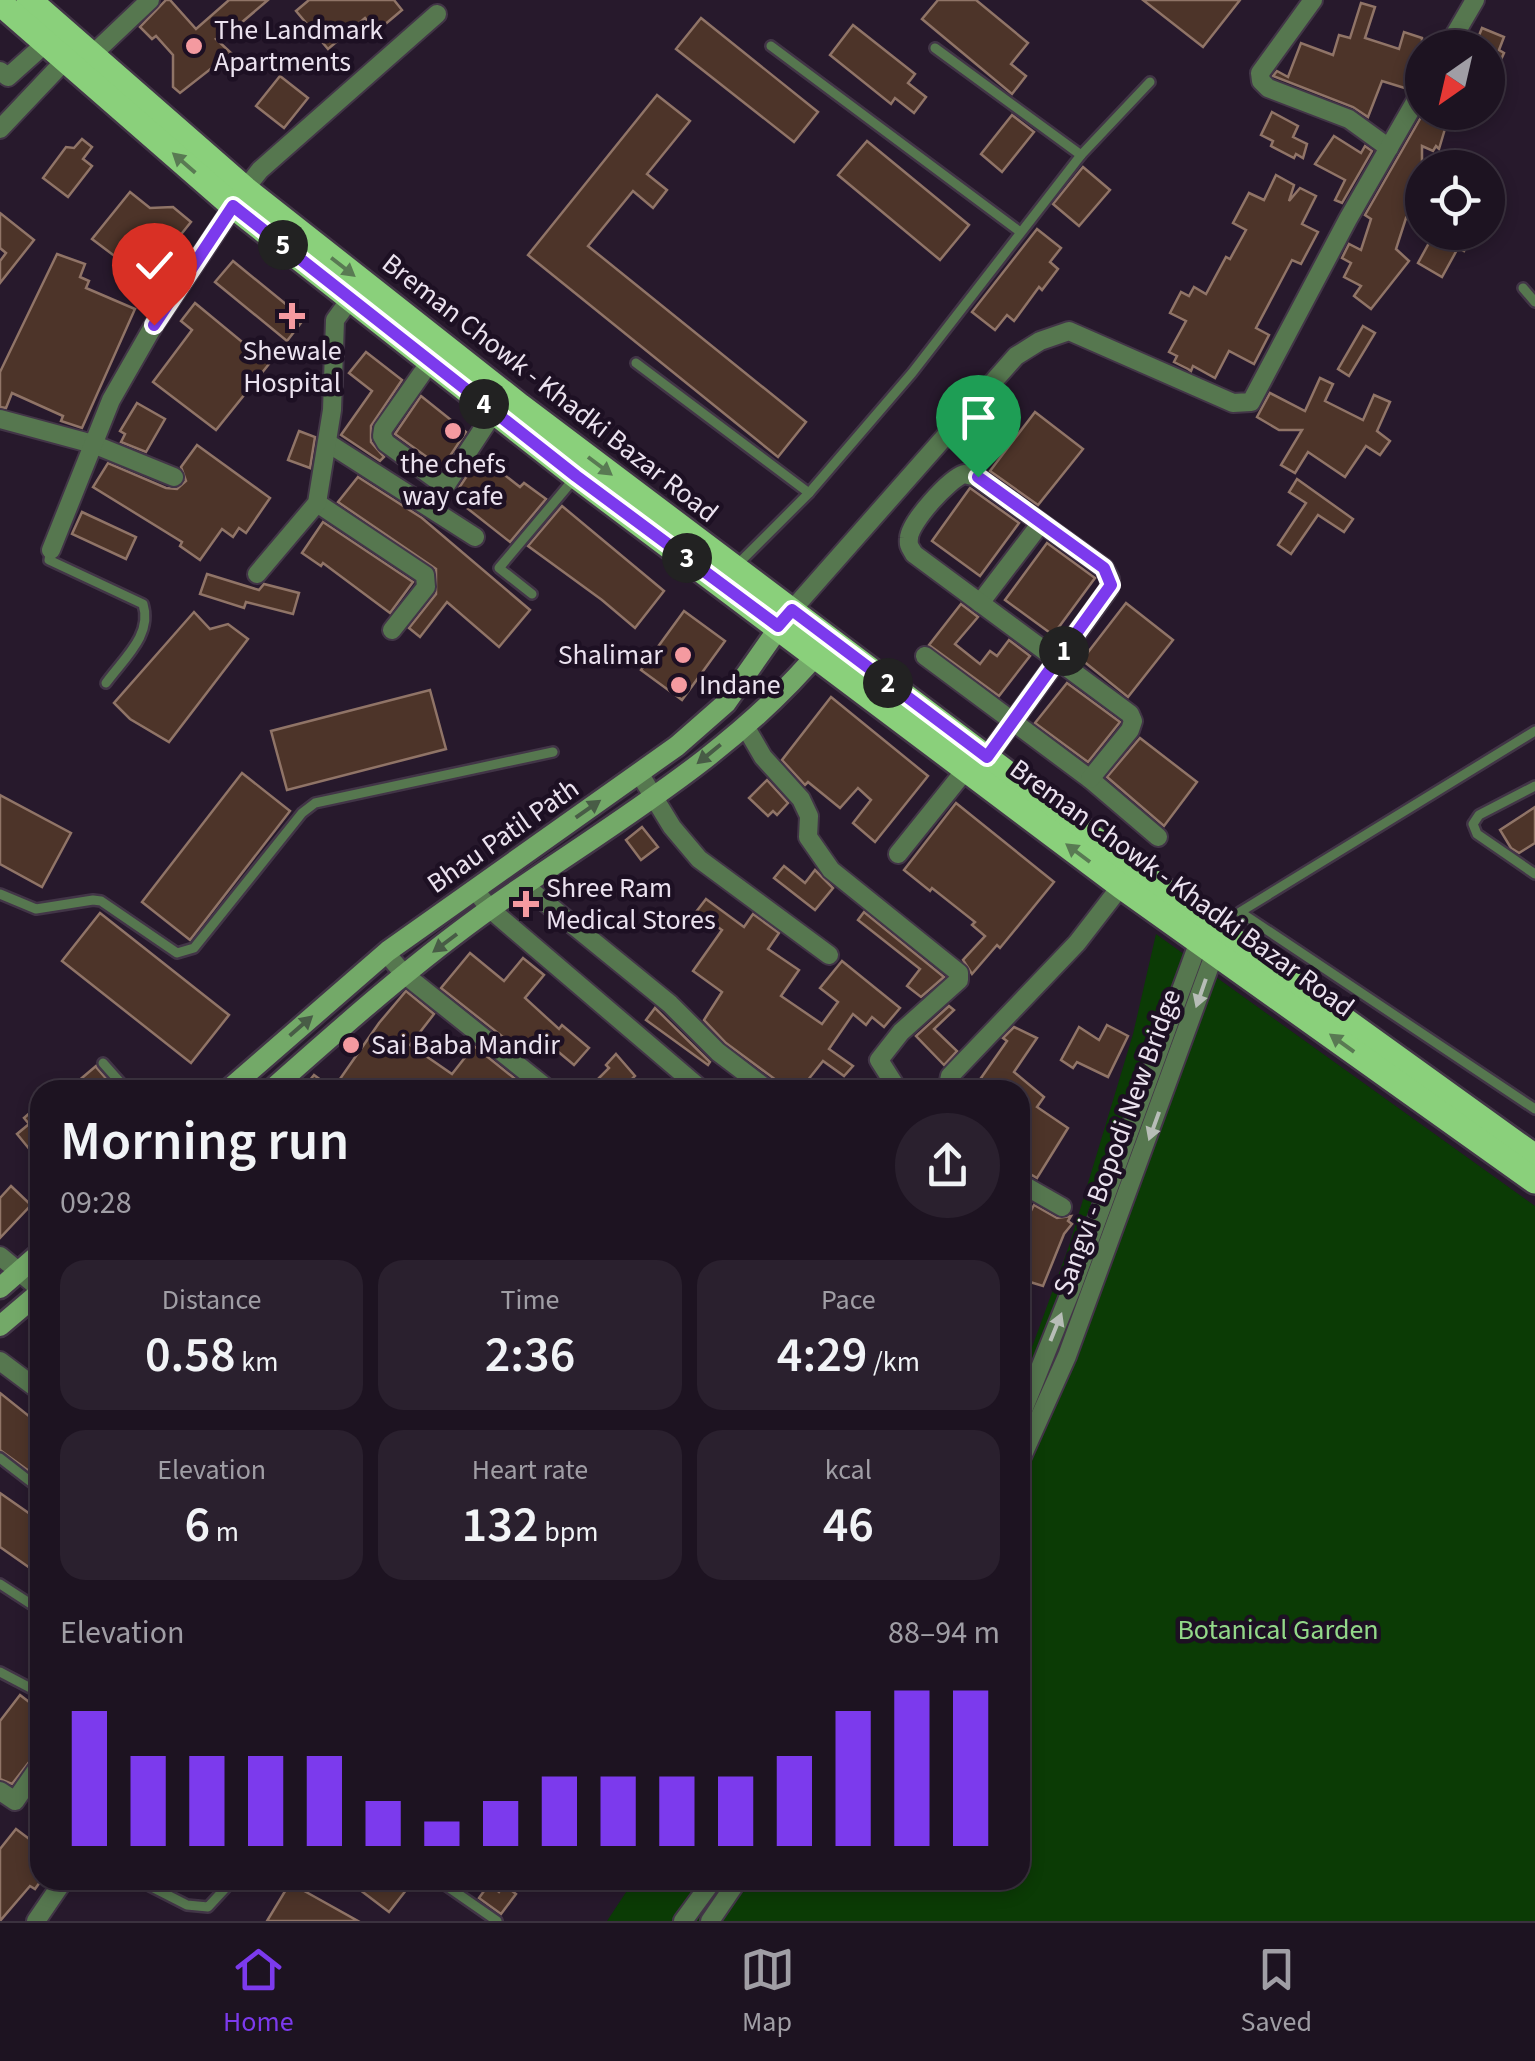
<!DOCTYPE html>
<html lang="en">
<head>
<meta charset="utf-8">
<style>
	body { margin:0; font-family:"Source Sans 3",sans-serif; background:#2a202e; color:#f1f3f6; height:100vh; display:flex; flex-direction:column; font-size:38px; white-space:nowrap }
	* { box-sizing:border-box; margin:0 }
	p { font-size:32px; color:#a09ea5 }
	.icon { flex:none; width:55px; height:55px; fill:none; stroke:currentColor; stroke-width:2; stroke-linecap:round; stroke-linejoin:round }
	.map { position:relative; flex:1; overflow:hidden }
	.details { position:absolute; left:30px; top:1080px; width:1000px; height:810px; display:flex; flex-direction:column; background:#1d1321; border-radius:30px; box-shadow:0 5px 15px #0003,0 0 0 2px #3b323f }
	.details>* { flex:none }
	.needle { width:65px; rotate:214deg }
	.tools { position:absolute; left:1405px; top:30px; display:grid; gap:20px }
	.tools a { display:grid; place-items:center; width:100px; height:100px; border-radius:50%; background:#1d1321; box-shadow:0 5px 15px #0003,0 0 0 2px #3b323f; font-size:50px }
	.pin { position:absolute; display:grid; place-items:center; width:85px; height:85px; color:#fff; margin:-102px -42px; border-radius:50% 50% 50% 0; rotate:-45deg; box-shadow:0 0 10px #0007 }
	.pin .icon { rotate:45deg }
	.km { position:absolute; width:50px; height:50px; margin:-25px; border-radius:50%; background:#222; color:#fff; font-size:28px; line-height:50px; text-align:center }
	.round { display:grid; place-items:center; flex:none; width:105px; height:105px; border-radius:52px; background:#2a202e }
	.headline { display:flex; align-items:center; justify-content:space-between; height:170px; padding:0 30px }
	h1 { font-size:55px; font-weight:600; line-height:75px }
	.figures { display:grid; grid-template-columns:repeat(3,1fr); gap:15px; height:170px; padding:10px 30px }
	.figures div { display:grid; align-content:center; border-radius:25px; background:#2a202e; text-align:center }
	.figures b { font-size:50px; font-weight:600 }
	.figures small { font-size:28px; font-weight:400 }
	.figures p { font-size:28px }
	.chart { height:280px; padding:20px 30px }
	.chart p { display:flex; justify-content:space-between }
	.chart svg { width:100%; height:180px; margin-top:10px; stroke:#7c3aed; stroke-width:6 }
	.menu { display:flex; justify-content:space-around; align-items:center; height:140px; border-top:2px solid #3b323f; background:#1d1321; font-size:28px; color:#a09ea5 }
	.menu a { display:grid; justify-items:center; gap:5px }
	.menu .active { color:#7c3aed }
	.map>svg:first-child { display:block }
	.green { fill:#0b3b05 }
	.building { fill:#4d3429; stroke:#907467; stroke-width:2.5 }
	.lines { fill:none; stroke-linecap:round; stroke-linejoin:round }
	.lane-casing { stroke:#423547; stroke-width:14 }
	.street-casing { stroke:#423547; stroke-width:22 }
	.secondary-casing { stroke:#423547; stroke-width:25 }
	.primary-casing { stroke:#423547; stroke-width:30 }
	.lane { stroke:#56774f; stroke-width:9 }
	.street { stroke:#56774f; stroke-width:18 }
	.secondary { stroke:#73a968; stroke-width:20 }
	.primary { stroke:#8ad07b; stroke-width:25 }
	.oneway { fill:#597a53 }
	.oneway2 { fill:#485c46 }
	.oneway3 { fill:#b7bdb7 }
	.route-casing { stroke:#fff; stroke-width:20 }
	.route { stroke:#7c3aed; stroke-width:12 }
	.poi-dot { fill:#f49aa0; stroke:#1d1023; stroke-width:4 }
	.labels { text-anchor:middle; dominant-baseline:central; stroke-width:9; stroke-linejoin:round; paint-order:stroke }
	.poi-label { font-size:28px; fill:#ebe2ef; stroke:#1d1023; text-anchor:start }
	.street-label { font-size:28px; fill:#ebe2ef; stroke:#1d1023 }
	.park-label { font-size:28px; fill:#93d989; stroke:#1d1023 }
</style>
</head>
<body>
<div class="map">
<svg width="1535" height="1921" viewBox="0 0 1535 1921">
	<rect width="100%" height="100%" fill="#27192c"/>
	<!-- green -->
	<path class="green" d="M1156,934L1535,1206V1921H607L634,1880H1020V1380L1069,1246L1133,1034Z"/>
	<!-- building -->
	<g class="building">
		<path d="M166,0H170L196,29L229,0H268L234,29L216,39L231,53L180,93L173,87V55L156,36L152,39L140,27Z"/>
		<path d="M309,0H394L402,10L376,32L365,18L328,49L296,11Z"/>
		<path d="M938,0H976L1028,43L1011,64L1026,76L1012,94L922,19Z"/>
		<path d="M1143,0H1240L1203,47Z"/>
		<path d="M1361,3L1375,7L1365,38L1399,49L1404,32L1422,38V78L1415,80L1408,89L1382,81L1368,117L1353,107L1273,76L1277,71L1288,77L1301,43L1333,55L1339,35L1350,38Z"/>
		<path d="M701,18L818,112L794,142L676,49Z"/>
		<path d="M853,25L915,74L908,83L926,97L914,113L895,98L891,104L830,55Z"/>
		<path d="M1482,28L1504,37L1499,50L1504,53L1488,88V48H1474Z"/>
		<path d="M280,76L308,98L284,128L256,106Z"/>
		<path d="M657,95L690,121L647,174L667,190L653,208L633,191L588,246L806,422L778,457L528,255Z"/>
		<path d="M1272,112L1298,126L1293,137L1307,144L1303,158L1296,154L1294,158L1271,146L1273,141L1261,135Z"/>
		<path d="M1424,112H1450L1439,149L1436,146L1433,151L1422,146V228L1406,218L1396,249L1409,261L1371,309L1354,296L1361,286L1344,277L1351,263L1342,258L1349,244L1361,250L1371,219L1365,215Z"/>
		<path d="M1012,115L1034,132L1002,172L981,154Z"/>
		<path d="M1334,136L1361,153L1365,146L1372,151L1342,203L1335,200L1345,180L1315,164Z"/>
		<path d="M82,139L92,147L83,159L92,166L68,197L43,178L66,147L74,148Z"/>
		<path d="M867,141L969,225L940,260L838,175Z"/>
		<path d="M1083,167L1110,190L1079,226L1053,204Z"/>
		<path d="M1276,175L1294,185L1289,201L1300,188L1316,196L1302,224L1318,232L1301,264L1292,260L1256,328L1269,335L1254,364L1229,351L1215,378L1193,366L1191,371L1188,369L1174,362L1177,356L1169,352L1186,321L1170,313L1181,292L1189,296L1194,287L1206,294L1226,257L1230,259L1246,230L1233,223L1249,193L1264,200Z"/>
		<path d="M130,192L150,208L173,207L191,222L145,279L92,239Z"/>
		<path d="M0,213L34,240L0,283V261L6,253L0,248Z"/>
		<path d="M1037,229L1061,248L1050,262L1058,269L1042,290L1039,287L1014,321L1007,315L995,330L972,312Z"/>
		<path d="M1435,232H1474L1464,251L1458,248L1442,277L1418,263Z"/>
		<path d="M57,254L85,264L80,277L89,281L86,288L135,309L82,428L61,421L63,416L12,393L6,408L0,407V372Z"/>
		<path d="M233,261L304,319L287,341L215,282Z"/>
		<path d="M195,303L269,364L216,430L153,382L192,330L181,321Z"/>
		<path d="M1363,326L1375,333L1349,376L1338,369Z"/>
		<path d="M366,352L402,380L371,426V442L384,457L380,461L341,435L372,391L349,373Z"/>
		<path d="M1320,378L1333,384L1325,401L1363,420L1374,395L1390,402L1377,431L1390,441L1380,455L1366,446L1345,477L1308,452L1295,473L1281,465L1302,430H1279L1257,417L1270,393L1305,411Z"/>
		<path d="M421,396L466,432L442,468L395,434Z"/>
		<path d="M137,403L165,419L146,452L121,442L125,434L120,431Z"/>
		<path d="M1035,412L1083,449L1038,505L990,471Z"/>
		<path d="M299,431L315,437L310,468L288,460Z"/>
		<path d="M197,445L270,498L246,533L239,528L233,537L222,529L200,560L180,546L182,542L93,487L108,463L166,488L177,489L186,481L181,467Z"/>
		<path d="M480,456L520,487L524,483L546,499L510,542L453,497Z"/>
		<path d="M358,477L422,518L530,610L499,647L447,602L420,637L409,628L436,594V569L338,502Z"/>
		<path d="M1297,479L1353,519L1344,532L1318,515L1291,554L1278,545L1306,503L1289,492Z"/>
		<path d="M970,488L1019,523L980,576L932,541Z"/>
		<path d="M562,506L664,591L635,628L602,600L528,546Z"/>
		<path d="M82,512L136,537L126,559L72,534Z"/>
		<path d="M323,522L413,582L390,613L323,563L321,566L302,553Z"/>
		<path d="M1047,543L1095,578L1053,635L1005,600Z"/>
		<path d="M207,574L259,590L264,584L299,593L293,614L246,602L244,608L200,594Z"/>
		<path d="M1126,603L1173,640L1128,697L1082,660Z"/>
		<path d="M961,604L978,617L955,644L980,664L990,651L997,656L1009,640L1030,656L999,696L929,645Z"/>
		<path d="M684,611L725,641L682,700L641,670Z"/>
		<path d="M194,612L210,629L228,624L248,639L169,742L130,719L114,703Z"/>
		<path d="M1067,683L1120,722L1088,762L1035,723Z"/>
		<path d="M430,690L446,749L287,790L271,731Z"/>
		<path d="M831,697L928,776L875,842L853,823L871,800L858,788L840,808L808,782L805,785L782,760Z"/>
		<path d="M1140,738L1197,782L1164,826L1107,777Z"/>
		<path d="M242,773L290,811L190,940L142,902Z"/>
		<path d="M767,780L788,803L777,815L773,811L768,816L749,798Z"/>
		<path d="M0,795L71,833L42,887L0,864Z"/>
		<path d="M956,803L1054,882L1000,948L997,945L972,974L963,960L985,936L972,925L975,922L932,888L930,891L904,870Z"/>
		<path d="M1535,807V843L1519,853L1511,848L1500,830Z"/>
		<path d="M642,827L658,847L641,860L626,840Z"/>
		<path d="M784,866L805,883L815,870L833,888L815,910L774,878Z"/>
		<path d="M706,899L744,927L753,914L779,933L768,949L799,970L781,996L822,1024L838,1002L820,988L842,961L900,1008L884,1027L872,1017L866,1025L853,1014L829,1049L853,1066L844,1076L823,1061L800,1090H780L776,1080L726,1043L704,1020L722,992L693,971L722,930L696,912Z"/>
		<path d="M864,912L944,977L921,997L907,986L920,969L858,920Z"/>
		<path d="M100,913L229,1015L191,1063L62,961Z"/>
		<path d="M470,953L504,981L523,958L544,975L525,998L559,1029L562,1025L589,1048L574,1065L543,1039L539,1043L534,1038L522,1052L441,988Z"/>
		<path d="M406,991L434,1014L410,1045L452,1074L474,1046L529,1090H302L314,1075L333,1089L379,1023Z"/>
		<path d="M949,1006L954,1010L934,1029L957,1051L944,1065L916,1036Z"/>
		<path d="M655,1008L710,1062L708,1065L646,1020Z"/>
		<path d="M1107,1025L1128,1036L1108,1077L1077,1062L1073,1068L1061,1060L1079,1027L1099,1040Z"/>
		<path d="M1014,1027L1037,1038L1014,1072L1044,1097L1037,1107L1068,1128L1037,1178L1020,1168V1090H998L981,1078L1007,1041L1003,1038Z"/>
		<path d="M616,1054L635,1076L621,1090H606L596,1081L609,1068L606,1065Z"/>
		<path d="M96,1066L97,1068L116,1090H82L76,1083Z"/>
		<path d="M40,1104V1123L34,1128L40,1134V1162L17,1134L29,1124L24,1118Z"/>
		<path d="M11,1186L31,1205L0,1238V1198Z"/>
		<path d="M1034,1205L1057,1218L1071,1216L1068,1221L1072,1224L1064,1234L1043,1286L1030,1282L1020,1296V1232Z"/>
		<path d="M0,1393L30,1417L32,1414L40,1421V1479L0,1450Z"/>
		<path d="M0,1493L40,1521V1575L0,1547Z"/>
		<path d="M20,1695L33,1705L30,1709L40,1717V1748L12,1784L0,1779V1721Z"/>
		<path d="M16,1829L40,1847V1882L35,1889L30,1886L0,1921V1849Z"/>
		<path d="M347,1880H414L389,1912Z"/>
		<path d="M290,1883L358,1921H267Z"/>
		<path d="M489,1884L499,1892L504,1885L516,1894L501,1914L479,1898Z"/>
	</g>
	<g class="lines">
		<defs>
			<g id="lane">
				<path d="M771,46L1019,231"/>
				<path d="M935,48L1081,155"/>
				<path d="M1523,288L1535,302"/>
				<path d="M636,363L809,493"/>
				<path d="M51,550L49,560L143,604C153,635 123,659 106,683"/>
				<path d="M737,565L809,493L912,373L1081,155L1150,82"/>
				<path d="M532,594L499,568L573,480"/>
				<path d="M1535,731L1240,912L1535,1109"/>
				<path d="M1535,786L1479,815L1473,824L1477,834L1535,874"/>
				<path d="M0,894L36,909L93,900L101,901L177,953L194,948L302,813L315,803L553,752"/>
				<path d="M103,1063L127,1090"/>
				<path d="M0,1458L40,1489"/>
				<path d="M0,1584L40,1610"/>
				<path d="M0,1672L40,1693"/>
				<path d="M138,1880L187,1905L208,1907L233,1880"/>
				<path d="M438,1880L497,1921"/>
			</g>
			<g id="street">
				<path d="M1313,0L1260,73L1261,81L1268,88L1349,119L1389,148"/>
				<path d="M1447,48L1475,0"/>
				<path d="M92,55L150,0"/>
				<path d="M0,71L8,77L46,43"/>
				<path d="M0,129L72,53"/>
				<path d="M430,362L383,429L382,436L386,443L445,486"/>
				<path d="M0,419L93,444L174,477"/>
				<path d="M328,443L475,537"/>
				<path d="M440,494L494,412"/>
				<path d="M317,503L425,575L426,587L392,630"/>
				<path d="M51,550L111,400L154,325L245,189L260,170L437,14"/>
				<path d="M257,574L317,503L332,410L335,320L351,298"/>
				<path d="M980,603L1041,523"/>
				<path d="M792,610L1016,356L1040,341L1069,331L1233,403L1251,402L1348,219L1422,90"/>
				<path d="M925,656L1090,779L1158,837"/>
				<path d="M745,726L763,757L801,799L809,816L808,837L831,870L959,973V980L901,1032L879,1060L898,1090"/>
				<path d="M987,757L1109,589L1110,579L1104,568L977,477L964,474C949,479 910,522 909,538C908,546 910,547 914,554L1130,714L1133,721L1130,730L1090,779"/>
				<path d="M639,773L672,827L699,859L829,955"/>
				<path d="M898,854L967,768"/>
				<path d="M524,885L670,1004L718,1052L768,1090"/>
				<path d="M475,890L490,909L702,1090"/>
				<path d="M386,953L404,974L549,1090"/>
				<path d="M947,1090L950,1076L1077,943L1121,886"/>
				<path d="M1020,1183L1062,1207"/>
				<path d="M0,1256L40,1289"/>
				<path d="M0,1361L40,1391"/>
				<path d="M1020,1418L1072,1288L1199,941"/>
				<path d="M1020,1461L1067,1356L1215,952"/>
				<path d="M0,1791L15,1801L40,1765"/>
				<path d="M36,1921L64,1880"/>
				<path d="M683,1921L713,1880"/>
				<path d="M710,1921L738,1880"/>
			</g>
			<g id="secondary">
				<path d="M228,1090L388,951L677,746L726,703L787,616"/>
				<path d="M271,1090C343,1026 415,962 494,906C606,827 734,755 822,648"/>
				<path d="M0,1288L40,1253"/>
				<path d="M0,1326L40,1292"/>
			</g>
			<g id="primary">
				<path d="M29,0L245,189L520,406L1133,868L1535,1157"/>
				<path d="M0,3L233,206L576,476L1121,886L1535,1181"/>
			</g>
		</defs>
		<!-- lane casing -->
		<use href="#lane" class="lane-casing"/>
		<!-- street casing -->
		<use href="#street" class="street-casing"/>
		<!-- secondary casing -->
		<use href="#secondary" class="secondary-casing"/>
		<!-- primary casing -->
		<use href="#primary" class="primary-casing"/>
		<!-- lane -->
		<use href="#lane" class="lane"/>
		<!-- street -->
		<use href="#street" class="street"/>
		<!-- secondary -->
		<use href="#secondary" class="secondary"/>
		<!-- primary -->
		<use href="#primary" class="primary"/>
	</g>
	<!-- one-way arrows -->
	<defs><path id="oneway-solid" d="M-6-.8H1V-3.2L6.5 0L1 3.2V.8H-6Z" transform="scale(2.5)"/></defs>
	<g class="oneway">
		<use href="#oneway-solid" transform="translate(184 163) rotate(-139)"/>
		<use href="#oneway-solid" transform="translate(343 267) rotate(38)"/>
		<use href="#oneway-solid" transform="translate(600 466) rotate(37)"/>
		<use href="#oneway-solid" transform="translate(1078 853) rotate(-143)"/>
		<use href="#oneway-solid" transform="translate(1342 1043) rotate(-144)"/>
	</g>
	<g class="oneway2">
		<use href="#oneway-solid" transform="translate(709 754) rotate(141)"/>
		<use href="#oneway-solid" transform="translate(588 809) rotate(-35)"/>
		<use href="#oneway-solid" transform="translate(445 943) rotate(143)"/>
		<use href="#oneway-solid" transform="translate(301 1026) rotate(-41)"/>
	</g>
	<g class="oneway3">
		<use href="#oneway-solid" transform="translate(1201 993) rotate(109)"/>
		<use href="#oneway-solid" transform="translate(1154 1126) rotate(110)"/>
		<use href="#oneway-solid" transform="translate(1056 1327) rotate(-68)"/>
	</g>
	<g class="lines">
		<defs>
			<path id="route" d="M154,325L233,206L576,476L778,626L792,610L987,757L1111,585L1104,568L978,477"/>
		</defs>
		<!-- route casing -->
		<use href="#route" class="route-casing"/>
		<!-- route -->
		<use href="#route" class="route"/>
	</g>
	<!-- markers -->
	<g class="poi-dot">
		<circle cx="194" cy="46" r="10"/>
		<path d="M287 301h10v10h10v10h-10v10h-10v-10h-10v-10h10z"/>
		<circle cx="453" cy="431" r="10"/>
		<circle cx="683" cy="655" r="10"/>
		<circle cx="679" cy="685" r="10"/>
		<path d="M521 889h10v10h10v10h-10v10h-10v-10h-10v-10h10z"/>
		<circle cx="351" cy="1045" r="10"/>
	</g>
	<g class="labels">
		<!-- poi labels -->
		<g class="poi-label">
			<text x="214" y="30">The Landmark<tspan x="214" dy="32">Apartments</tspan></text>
			<text x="292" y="351" text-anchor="middle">Shewale<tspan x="292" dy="32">Hospital</tspan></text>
			<text x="453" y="464" text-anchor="middle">the chefs<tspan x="453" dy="32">way cafe</tspan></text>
			<text x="663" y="655" text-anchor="end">Shalimar</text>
			<text x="699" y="685">Indane</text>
			<text x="546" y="888">Shree Ram<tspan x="546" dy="32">Medical Stores</tspan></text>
			<text x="371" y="1045">Sai Baba Mandir</text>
		</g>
		<!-- street labels -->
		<g class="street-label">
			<text transform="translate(550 388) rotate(38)">Breman Chowk - Khadki Bazar Road</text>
			<text transform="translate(503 836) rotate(-35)">Bhau Patil Path</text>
			<text transform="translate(1182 888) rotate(36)">Breman Chowk - Khadki Bazar Road</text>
			<text transform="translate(1117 1142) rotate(-70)">Sangvi - Bopodi New Bridge</text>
		</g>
		<!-- park labels -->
		<g class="park-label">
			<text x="1278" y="1630">Botanical Garden</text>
		</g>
	</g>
</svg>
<div class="tools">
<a><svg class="needle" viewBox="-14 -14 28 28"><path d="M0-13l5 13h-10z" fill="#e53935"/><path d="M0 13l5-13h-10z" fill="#a09ea5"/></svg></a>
<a><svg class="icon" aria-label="locate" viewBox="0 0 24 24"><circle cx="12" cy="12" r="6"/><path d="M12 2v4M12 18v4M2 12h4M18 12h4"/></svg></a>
</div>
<div class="pin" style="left:978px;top:477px;background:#1e9e55"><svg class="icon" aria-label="arrive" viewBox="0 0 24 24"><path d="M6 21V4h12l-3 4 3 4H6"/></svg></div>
<div class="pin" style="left:154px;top:325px;background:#d93025"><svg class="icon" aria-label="check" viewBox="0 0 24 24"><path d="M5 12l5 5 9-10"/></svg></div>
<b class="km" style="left:1064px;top:651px">1</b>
<b class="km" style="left:888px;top:683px">2</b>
<b class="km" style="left:687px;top:558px">3</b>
<b class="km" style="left:484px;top:404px">4</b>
<b class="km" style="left:283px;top:245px">5</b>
<section class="details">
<div class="headline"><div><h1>Morning run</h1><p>09:28</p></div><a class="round"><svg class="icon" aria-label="share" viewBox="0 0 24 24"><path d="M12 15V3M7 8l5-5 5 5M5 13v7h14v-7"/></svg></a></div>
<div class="figures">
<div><p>Distance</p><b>0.58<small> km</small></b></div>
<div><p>Time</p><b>2:36</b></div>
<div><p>Pace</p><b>4:29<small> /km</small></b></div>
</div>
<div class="figures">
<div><p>Elevation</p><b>6<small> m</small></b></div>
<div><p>Heart rate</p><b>132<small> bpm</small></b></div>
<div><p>kcal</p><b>46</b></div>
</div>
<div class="chart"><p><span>Elevation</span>88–94 m</p>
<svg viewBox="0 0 160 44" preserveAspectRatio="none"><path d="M5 44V11M15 44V22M25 44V22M35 44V22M45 44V22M55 44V33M65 44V38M75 44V33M85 44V27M95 44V27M105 44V27M115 44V27M125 44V22M135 44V11M145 44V6M155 44V6"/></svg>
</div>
</section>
</div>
<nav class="menu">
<a class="active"><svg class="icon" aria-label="home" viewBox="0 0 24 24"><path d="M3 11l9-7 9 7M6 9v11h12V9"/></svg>Home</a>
<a><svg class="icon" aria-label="map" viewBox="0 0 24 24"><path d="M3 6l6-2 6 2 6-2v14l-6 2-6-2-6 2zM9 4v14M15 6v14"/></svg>Map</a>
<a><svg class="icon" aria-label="saved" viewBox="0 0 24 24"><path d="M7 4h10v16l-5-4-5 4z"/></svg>Saved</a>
</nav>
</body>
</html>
